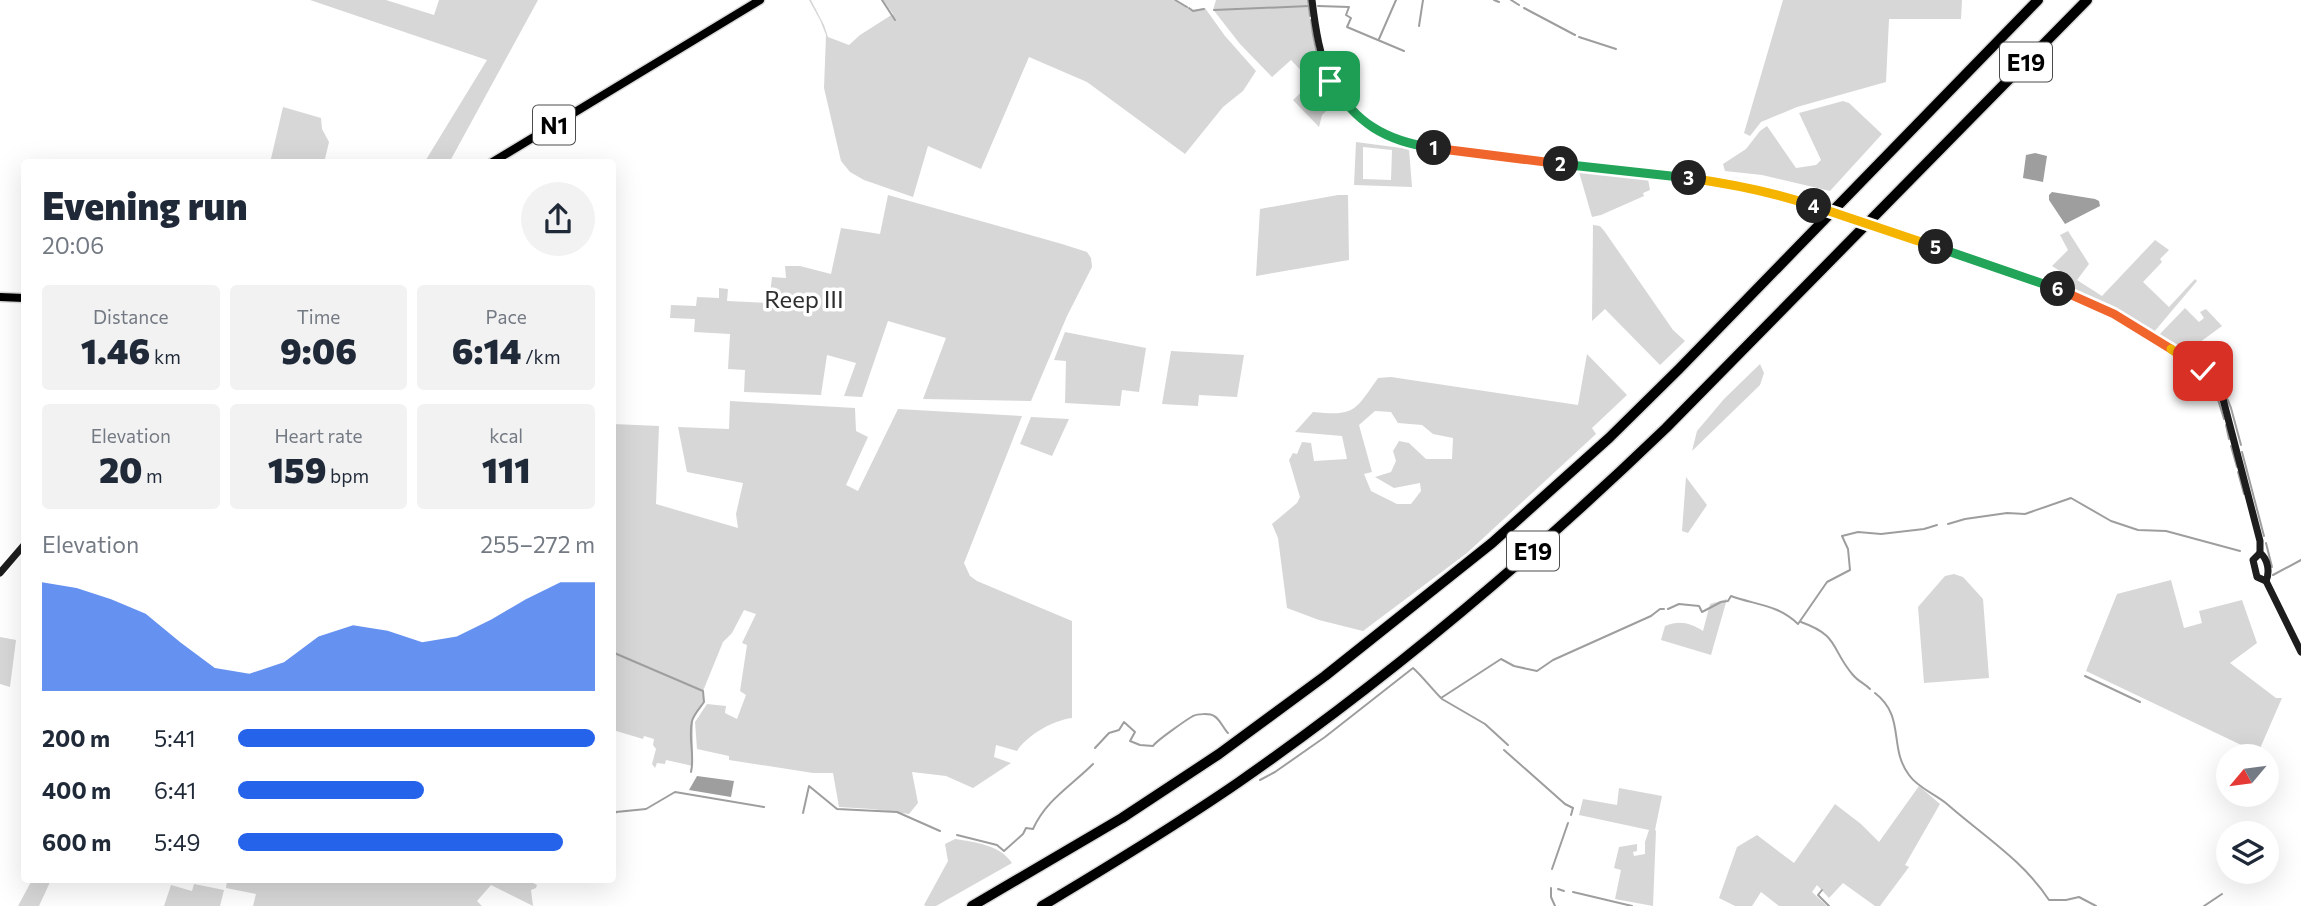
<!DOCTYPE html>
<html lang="en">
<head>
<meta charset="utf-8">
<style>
	body { margin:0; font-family:Commissioner,sans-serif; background:#f2f2f3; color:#1f2937; height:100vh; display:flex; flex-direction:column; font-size:26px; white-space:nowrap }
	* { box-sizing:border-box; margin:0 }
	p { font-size:23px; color:#747a83 }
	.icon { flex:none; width:38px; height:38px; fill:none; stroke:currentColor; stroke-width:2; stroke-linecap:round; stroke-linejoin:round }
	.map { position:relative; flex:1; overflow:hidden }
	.details { position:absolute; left:21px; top:159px; width:595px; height:724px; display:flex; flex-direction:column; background:#fff; border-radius:7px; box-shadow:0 7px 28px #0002 }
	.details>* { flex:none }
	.needle { width:46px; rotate:241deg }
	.fabs { position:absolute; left:2216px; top:744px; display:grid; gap:14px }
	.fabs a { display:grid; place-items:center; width:63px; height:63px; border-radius:50%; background:#fff; box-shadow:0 7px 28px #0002; font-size:35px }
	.pin { position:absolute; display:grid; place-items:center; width:60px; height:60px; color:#fff; margin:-30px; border-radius:14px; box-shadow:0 4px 10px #0006 }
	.km { position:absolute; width:35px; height:35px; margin:-18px; border-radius:50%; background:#222; color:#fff; font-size:19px; line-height:35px; text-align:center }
	.round { display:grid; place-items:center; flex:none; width:74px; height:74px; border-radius:37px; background:#f2f2f3 }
	.summary { display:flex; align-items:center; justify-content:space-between; height:119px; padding:0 21px }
	h1 { font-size:38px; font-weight:800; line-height:52px }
	.metrics { display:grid; grid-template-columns:repeat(3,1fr); gap:10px; height:119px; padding:7px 21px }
	.metrics div { display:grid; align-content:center; border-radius:7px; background:#f2f2f3; text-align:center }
	.metrics b { font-size:35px; font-weight:800 }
	.metrics small { font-size:19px; font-weight:400 }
	.metrics p { font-size:19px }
	.chart { height:196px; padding:14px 21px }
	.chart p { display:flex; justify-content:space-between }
	.chart svg { width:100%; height:126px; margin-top:7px; fill:#2563eb; opacity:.7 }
	ul { padding:0 21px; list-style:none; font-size:23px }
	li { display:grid; grid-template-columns:112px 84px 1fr; align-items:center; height:52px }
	li i { height:18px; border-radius:9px; background:#2563eb }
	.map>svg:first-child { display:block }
	.green { fill:#d7d7d7; fill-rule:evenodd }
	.water { fill:#9e9e9e }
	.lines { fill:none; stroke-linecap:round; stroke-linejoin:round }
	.stream { stroke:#9e9e9e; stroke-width:2 }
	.primary-casing { stroke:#dbdbdb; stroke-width:11 }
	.highway-casing { stroke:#dbdbdb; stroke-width:13 }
	.secondary { stroke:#1d1d1d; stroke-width:7 }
	.primary { stroke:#000; stroke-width:8 }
	.highway { stroke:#000; stroke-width:10 }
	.secondary-bridge { stroke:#1d1d1d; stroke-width:7 }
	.split-1-casing { stroke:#fff; stroke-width:14 }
	.split-2-casing { stroke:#fff; stroke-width:14 }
	.split-3-casing { stroke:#fff; stroke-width:14 }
	.split-4-casing { stroke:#fff; stroke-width:14 }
	.split-5-casing { stroke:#fff; stroke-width:14 }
	.split-6-casing { stroke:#fff; stroke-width:14 }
	.split-7-casing { stroke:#fff; stroke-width:14 }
	.split-8-casing { stroke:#fff; stroke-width:14 }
	.split-1 { stroke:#22a559; stroke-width:9 }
	.split-2 { stroke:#f0652b; stroke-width:9 }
	.split-3 { stroke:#22a559; stroke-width:9 }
	.split-4 { stroke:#f5b400; stroke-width:9 }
	.split-5 { stroke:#f5b400; stroke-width:9 }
	.split-6 { stroke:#22a559; stroke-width:9 }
	.split-7 { stroke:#f0652b; stroke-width:9 }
	.split-8 { stroke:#f5b400; stroke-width:9 }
	.labels { text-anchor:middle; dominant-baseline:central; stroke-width:7; stroke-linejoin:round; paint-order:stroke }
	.shield { fill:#fff; stroke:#4c4c4c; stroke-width:2 }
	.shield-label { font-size:23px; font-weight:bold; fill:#000 }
	.park-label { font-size:24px; fill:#2e2e2e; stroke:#fff }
</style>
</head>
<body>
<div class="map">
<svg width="2301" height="906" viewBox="0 0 2301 906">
	<rect width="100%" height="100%" fill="#fff"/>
	<!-- green -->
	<g class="green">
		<path d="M310,0H386L434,15L439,0H538L449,163H424L487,60Z"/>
		<path d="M809,0H811L824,25L828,37L849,45L860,35L893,14L883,0H1173L1192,10L1205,8L1225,36L1256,71L1243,91L1223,107L1185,154L1087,82L1029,57L981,169L928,146L913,197L864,180L850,172L841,161L824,88L826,35L820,20Z"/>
		<path d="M1216,0H1307L1317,63L1337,101L1322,115L1319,127L1293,100L1312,82L1291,60L1272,77L1240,44L1215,12L1213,10Z"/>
		<path d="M1783,0H1962L1961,19H1889L1886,82L1797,107L1761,122L1750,136L1744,133Z"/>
		<path d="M1843,101L1849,103L1882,134L1830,191L1762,175L1725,171L1723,164L1746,149L1760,131L1767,126L1796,168L1816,165L1821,160L1799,113Z"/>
		<path d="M283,107L321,118L322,129L329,142L324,163H270Z"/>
		<path d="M1356,142L1409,149L1412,187L1354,185ZM1363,147L1392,150L1391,180L1363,179Z"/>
		<path d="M1581,169L1648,179L1650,190L1643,193L1644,196L1601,215L1592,217L1579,172Z"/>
		<path d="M888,195L1062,244L1087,252L1091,258L1092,267L1067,316L1031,401L923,399L946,338L888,321L862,397L844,396L856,363L827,355L821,395L744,392L745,370L728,369L730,334L694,332L695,319L670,318L671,305L696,306L697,297L719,298V288L728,289L727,301L769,303L772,277L786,278L785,266H800L831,274L841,228L880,234Z"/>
		<path d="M1338,195H1348L1349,260L1256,276L1260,209Z"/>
		<path d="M1593,225L1600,226L1605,232L1673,330L1685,341L1660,365L1605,309L1592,321Z"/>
		<path d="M2068,231L2089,264L2077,280L2102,296L2155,240L2169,250L2160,259L2162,262L2143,282L2169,307L2195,279L2197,281L2154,332L2111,305L2054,282V276L2060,271L2052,266L2068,250L2060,235Z"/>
		<path d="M2185,308L2199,322L2204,318L2200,312L2206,309L2222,326L2185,353L2159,335Z"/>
		<path d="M1065,332L1146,348L1139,392L1122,390L1120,406L1065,403L1066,361L1054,360Z"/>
		<path d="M1171,351L1244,355L1237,397L1199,395L1198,406L1162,404Z"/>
		<path d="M1587,354L1627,395L1592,428L1596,434L1467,553L1363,631L1319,620L1287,608L1278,538L1272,524L1297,503L1300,497L1289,460L1293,453L1297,454L1302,442L1311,443L1314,461L1347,459L1342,436L1295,432L1313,412C1355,416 1354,412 1378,378L1391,377L1578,405ZM1375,411L1391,412L1398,423L1422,425L1433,434L1453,438L1452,459H1426L1409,443L1399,441L1393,451L1396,461L1391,472L1375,477L1394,488L1420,483L1421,491L1411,504H1397L1371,491L1364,474L1372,472L1359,425Z"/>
		<path d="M1760,364L1764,373L1760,385L1692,451L1697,431L1724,399Z"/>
		<path d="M730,401L855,408L856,431L868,437L846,485L858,491L898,409L1022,416L964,563L970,576L977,581L1072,621V718C1054,720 1027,735 1017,751L996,745L994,757L1011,763L973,788L946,776L912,772L918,803L909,814L872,809L839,807L833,773H813L729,760V756L697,749L695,722L707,704L726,706L725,713L737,719L746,695L740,691L747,645L742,643L756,614L744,610L732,633L723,642L703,691L704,702L693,718V766L666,760L665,764L657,763L655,768L652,764L656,749L653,745L654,739L644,736L643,739L613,730V424L659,426L656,504L738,528L736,514L743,483L687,472L678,427L729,429Z"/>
		<path d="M1031,417L1069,419L1052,456L1020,444Z"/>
		<path d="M1686,477L1707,505L1688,533L1682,531Z"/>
		<path d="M1954,574L1963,577L1983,599L1989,678L1924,683L1918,607L1945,576Z"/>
		<path d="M2171,580L2184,628L2202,623L2199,611L2242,600L2257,643L2230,663L2276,698H2282L2258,753L2086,671L2117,594Z"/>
		<path d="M1727,599L1711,655L1661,640L1665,626C1680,620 1690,623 1703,631L1710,604Z"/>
		<path d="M0,637L16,640L10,687L0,684Z"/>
		<path d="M1919,786L1940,804L1905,865L1909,867L1880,906H1875L1843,883L1829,898L1817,885L1812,892L1827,906H1779L1761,892L1752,906H1735L1719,898L1737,847L1757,835L1794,863L1835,804L1861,824L1879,842Z"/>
		<path d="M1619,788L1662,796L1655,830L1656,831L1653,906L1615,899L1621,870L1614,868L1619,847L1637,844V851L1633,852L1634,856L1645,854V842L1649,830L1579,815L1583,799L1617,805Z"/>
		<path d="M955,839C975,842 1000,845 1012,863L936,906H926L924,905L948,861L945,844Z"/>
		<path d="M32,880H51L39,906H18Z"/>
		<path d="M227,880H528L537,885L536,888L531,890L533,906L491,885L477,901L482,906H253L256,894L226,888Z"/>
		<path d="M194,884L224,890L220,906H164L171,885L192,891Z"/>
	</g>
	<!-- water -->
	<g class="water">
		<path d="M2035,153L2047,156L2043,182L2023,178L2026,155Z"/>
		<path d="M2052,192L2095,199L2099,201L2100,206L2065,224L2049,200V195Z"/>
		<path d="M697,776L734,781L731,797L689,790Z"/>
	</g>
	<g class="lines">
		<!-- stream -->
		<g class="stream">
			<path d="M882,0L895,20"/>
			<path d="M1175,0L1187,7"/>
			<path d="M1308,0L1310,16"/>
			<path d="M1494,0L1499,2"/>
			<path d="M1511,0L1519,5"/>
			<path d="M1318,6L1349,7L1346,15L1351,18L1347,27L1404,51"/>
			<path d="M1189,8L1193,11L1204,9"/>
			<path d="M1524,8L1575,35"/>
			<path d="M1214,10L1309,6"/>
			<path d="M1311,20C1315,57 1325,88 1351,115"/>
			<path d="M1419,26L1423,0"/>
			<path d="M1579,37L1616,49"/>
			<path d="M1379,39L1396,0"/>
			<path d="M1355,119L1383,138"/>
			<path d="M2208,367L2221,382"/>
			<path d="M2222,386L2231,408L2241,445"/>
			<path d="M2216,393L2224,419"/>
			<path d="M2226,425L2229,439"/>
			<path d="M2231,446L2237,467"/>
			<path d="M2242,452L2264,536"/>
			<path d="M2238,472L2244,494"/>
			<path d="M1948,524L1965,519L2007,513L2025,514L2071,498L2111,521L2138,530L2166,531L2240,551"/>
			<path d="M2266,543L2272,567"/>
			<path d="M2273,575L2301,560"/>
			<path d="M1668,609L1679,604L1699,606L1702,612L1721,602L1728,601L1731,596C1755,605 1777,604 1798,624L1827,582L1850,570L1848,549L1842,536L1858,532L1881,534L1924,529L1937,525"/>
			<path d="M1801,622C1840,636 1830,648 1853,675C1858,681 1865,684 1870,689"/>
			<path d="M612,652L703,691L704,702C700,708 694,714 692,721C688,738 695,755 691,772"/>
			<path d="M2085,676L2140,702"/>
			<path d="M1875,693C1906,717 1888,747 1909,775C1918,788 1935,794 1947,804C1981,834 2024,861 2049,900H2066L2079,897L2096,906"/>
			<path d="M1442,699L1485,724L1508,745"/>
			<path d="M1095,748L1109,733L1119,730L1124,722L1135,732L1130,741L1140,745L1153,746C1156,741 1186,720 1193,716C1197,714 1210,713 1214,716C1220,719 1223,728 1228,733"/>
			<path d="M1504,750L1565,804L1573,808L1571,815"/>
			<path d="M1260,780L1275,772L1325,737L1413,668C1423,677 1431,688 1441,698L1501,659L1514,666L1537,671L1553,660L1651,616L1660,609H1664"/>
			<path d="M803,813L809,786L837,809L897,812L940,831"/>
			<path d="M612,819L616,812L646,809L675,792L764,807"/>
			<path d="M957,835L997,845L1004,851L1023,834L1026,828L1033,829C1046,800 1071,786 1093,764"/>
			<path d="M1552,869L1568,823"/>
			<path d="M1551,888V897L1555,906"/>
			<path d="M1558,889L1564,891"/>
			<path d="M1822,890L1818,895L1829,906"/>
			<path d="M1573,892L1632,906"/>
			<path d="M2204,906L2222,894"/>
		</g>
		<defs>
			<g id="primary">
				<path d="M491,163L760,0"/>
				<path d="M0,297L24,298"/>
			</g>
			<g id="highway">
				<path d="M972,906L1122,818L1219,754L1325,676L1492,543L1609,438L1679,369L2038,0"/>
				<path d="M1042,906C1109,866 1175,826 1239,782C1391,676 1532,557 1666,428L2087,0"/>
			</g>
		</defs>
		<!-- primary casing -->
		<use href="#primary" class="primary-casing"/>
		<!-- highway casing -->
		<use href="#highway" class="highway-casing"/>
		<!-- secondary -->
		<g class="secondary">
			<path d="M1312,0C1319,58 1330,114 1392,138C1411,146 1431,147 1451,150L1735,184L1773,192L1819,207"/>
			<path d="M1881,228L2074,295L2124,319L2195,364L2212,381L2223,399L2260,541V553C2268,559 2270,572 2266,581"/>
			<path d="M2260,553L2253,560L2257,577L2266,581L2301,652"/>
			<path d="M0,573L24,545"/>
		</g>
		<!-- primary -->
		<use href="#primary" class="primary"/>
		<!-- highway -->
		<use href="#highway" class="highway"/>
		<!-- secondary-bridge -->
		<path class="secondary-bridge" d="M1819,207L1881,228"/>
	</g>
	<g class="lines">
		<defs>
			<path id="split-1" d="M1330,81C1356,123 1385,141 1434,148"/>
			<path id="split-2" d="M1434,148L1561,164"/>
			<path id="split-3" d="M1561,164L1689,178"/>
			<path id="split-4" d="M1689,178C1732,184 1773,192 1814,206"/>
			<path id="split-5" d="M1814,206L1936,247"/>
			<path id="split-6" d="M1936,247L2058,289"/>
			<path id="split-7" d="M2058,289L2114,314L2171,349"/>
			<path id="split-8" d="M2171,349L2203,371"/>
		</defs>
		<!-- split-1 casing -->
		<use href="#split-1" class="split-1-casing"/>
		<!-- split-2 casing -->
		<use href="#split-2" class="split-2-casing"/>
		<!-- split-3 casing -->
		<use href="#split-3" class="split-3-casing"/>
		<!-- split-4 casing -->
		<use href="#split-4" class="split-4-casing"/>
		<!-- split-5 casing -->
		<use href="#split-5" class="split-5-casing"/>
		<!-- split-6 casing -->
		<use href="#split-6" class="split-6-casing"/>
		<!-- split-7 casing -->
		<use href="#split-7" class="split-7-casing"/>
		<!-- split-8 casing -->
		<use href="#split-8" class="split-8-casing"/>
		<!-- split-1 -->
		<use href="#split-1" class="split-1"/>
		<!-- split-2 -->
		<use href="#split-2" class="split-2"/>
		<!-- split-3 -->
		<use href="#split-3" class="split-3"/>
		<!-- split-4 -->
		<use href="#split-4" class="split-4"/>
		<!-- split-5 -->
		<use href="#split-5" class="split-5"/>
		<!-- split-6 -->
		<use href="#split-6" class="split-6"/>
		<!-- split-7 -->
		<use href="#split-7" class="split-7"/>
		<!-- split-8 -->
		<use href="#split-8" class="split-8"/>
	</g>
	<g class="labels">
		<!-- shield labels -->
		<g class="shield">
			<rect x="2000" y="42.5" width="52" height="39" rx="5"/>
			<rect x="533" y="105.5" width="42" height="39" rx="5"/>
			<rect x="1507" y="531.5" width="52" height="39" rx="5"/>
		</g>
		<g class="shield-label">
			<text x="2026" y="62">E19</text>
			<text x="554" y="125">N1</text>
			<text x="1533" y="551">E19</text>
		</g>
		<!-- park labels -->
		<g class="park-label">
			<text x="804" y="298">Reep III</text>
		</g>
	</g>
</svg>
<div class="fabs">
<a><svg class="needle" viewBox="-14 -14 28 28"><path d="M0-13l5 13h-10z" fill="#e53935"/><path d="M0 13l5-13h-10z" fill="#747a83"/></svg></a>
<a><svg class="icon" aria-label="layers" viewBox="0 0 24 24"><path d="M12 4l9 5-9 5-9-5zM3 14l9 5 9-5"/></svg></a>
</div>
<div class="pin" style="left:1330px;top:81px;background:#1e9e55"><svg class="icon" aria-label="arrive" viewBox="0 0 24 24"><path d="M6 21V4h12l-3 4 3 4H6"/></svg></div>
<div class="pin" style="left:2203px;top:371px;background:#d93025"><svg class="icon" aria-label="check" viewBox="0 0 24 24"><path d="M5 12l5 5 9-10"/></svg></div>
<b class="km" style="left:1434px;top:148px">1</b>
<b class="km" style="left:1561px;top:164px">2</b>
<b class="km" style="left:1689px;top:178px">3</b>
<b class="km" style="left:1814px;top:206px">4</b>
<b class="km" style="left:1936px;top:247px">5</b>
<b class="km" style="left:2058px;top:289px">6</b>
<section class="details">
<div class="summary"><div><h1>Evening run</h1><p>20:06</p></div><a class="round"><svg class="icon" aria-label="share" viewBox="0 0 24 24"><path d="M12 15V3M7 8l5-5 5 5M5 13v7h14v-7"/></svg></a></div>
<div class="metrics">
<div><p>Distance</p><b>1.46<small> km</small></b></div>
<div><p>Time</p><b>9:06</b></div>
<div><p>Pace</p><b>6:14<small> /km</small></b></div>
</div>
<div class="metrics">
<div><p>Elevation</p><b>20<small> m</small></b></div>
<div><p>Heart rate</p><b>159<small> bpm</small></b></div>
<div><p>kcal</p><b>111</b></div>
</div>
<div class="chart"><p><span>Elevation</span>255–272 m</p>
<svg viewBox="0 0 160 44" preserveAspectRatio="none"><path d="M0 44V6L10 8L20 12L30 17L40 27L50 36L60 38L70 34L80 25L90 21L100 23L110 27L120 25L130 19L140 12L150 6L160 6V44z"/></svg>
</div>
<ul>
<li><b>200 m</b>5:41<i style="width:100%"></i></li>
<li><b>400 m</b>6:41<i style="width:52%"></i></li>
<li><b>600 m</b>5:49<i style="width:91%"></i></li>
</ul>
</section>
</div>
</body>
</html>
